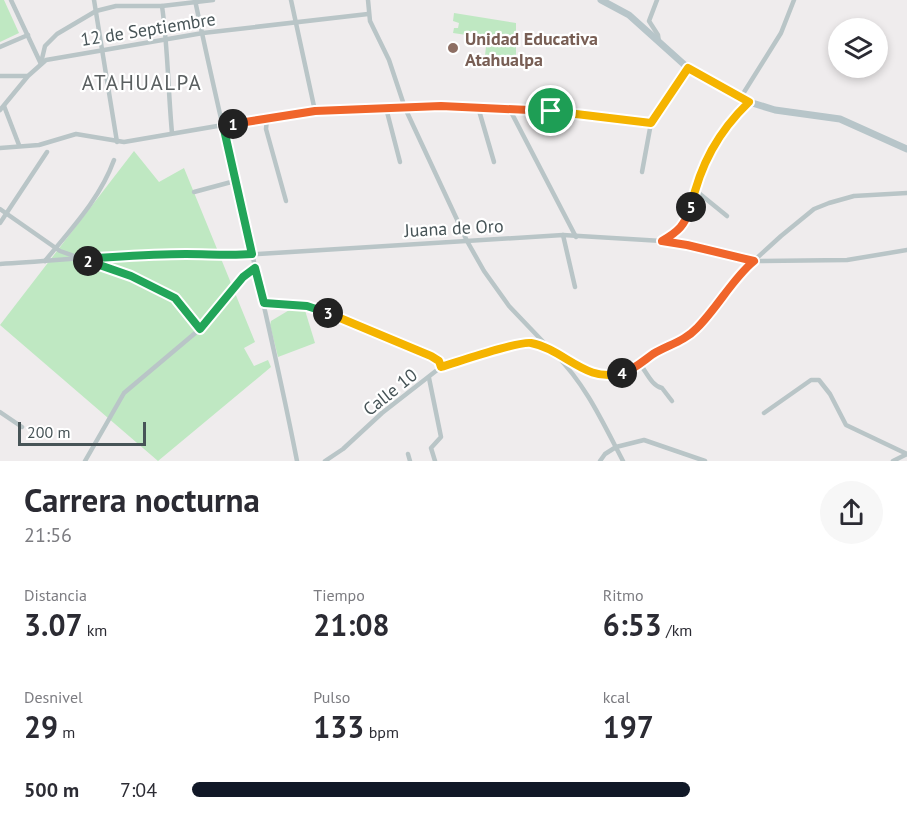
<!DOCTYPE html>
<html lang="es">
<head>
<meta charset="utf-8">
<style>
	body { margin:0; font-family:"PT Sans",sans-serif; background:#f7f7f7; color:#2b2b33; height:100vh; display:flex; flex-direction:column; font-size:22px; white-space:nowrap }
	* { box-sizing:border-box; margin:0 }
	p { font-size:20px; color:#7c7c81 }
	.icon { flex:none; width:33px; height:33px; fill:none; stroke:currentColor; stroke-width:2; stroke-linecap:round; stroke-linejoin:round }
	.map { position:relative; height:461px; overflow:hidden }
	.side { display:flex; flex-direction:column; background:#fff; flex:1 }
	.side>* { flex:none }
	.fabs { position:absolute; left:828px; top:18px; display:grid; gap:12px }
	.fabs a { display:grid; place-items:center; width:60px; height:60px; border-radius:50%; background:#fff; box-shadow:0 3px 9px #0003; font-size:30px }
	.scale { position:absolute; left:18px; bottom:15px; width:128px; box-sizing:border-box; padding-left:6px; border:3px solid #475457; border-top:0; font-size:16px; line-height:21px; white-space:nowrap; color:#475457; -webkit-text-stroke:4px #fff; paint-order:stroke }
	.pin { position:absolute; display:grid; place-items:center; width:51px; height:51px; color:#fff; margin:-26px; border:3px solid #fff; border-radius:50%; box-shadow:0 2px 6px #0007 }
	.km { position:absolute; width:30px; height:30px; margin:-15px; border-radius:50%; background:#222; color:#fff; font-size:16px; line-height:30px; text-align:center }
	.round { display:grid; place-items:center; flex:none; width:63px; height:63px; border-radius:32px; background:#f7f7f7 }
	.headline { display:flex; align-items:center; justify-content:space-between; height:102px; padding:0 24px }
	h1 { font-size:33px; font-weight:600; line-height:45px }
	.figures { display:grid; grid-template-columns:repeat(3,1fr); gap:9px; height:102px; padding:6px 24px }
	.figures div { display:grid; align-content:center }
	.figures b { font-size:30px; font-weight:600 }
	.figures small { font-size:16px; font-weight:400 }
	.figures p { font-size:16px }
	ul { padding:0 24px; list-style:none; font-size:20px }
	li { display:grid; grid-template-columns:96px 72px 1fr; align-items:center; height:45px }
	li i { height:15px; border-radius:8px; background:#111827 }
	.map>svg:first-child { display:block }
	.green { fill:#bfe8c2 }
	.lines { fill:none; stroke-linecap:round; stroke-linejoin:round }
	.street { stroke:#b9c5c7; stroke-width:4.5 }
	.secondary { stroke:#b7c5c9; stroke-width:7 }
	.split-1-casing { stroke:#fff; stroke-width:12 }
	.split-2-casing { stroke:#fff; stroke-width:12 }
	.split-3-casing { stroke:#fff; stroke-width:12 }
	.split-4-casing { stroke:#fff; stroke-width:12 }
	.split-5-casing { stroke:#fff; stroke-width:12 }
	.split-6-casing { stroke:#fff; stroke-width:12 }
	.split-1 { stroke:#f0652b; stroke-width:8 }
	.split-2 { stroke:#22a559; stroke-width:8 }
	.split-3 { stroke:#22a559; stroke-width:8 }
	.split-4 { stroke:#f5b400; stroke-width:8 }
	.split-5 { stroke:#f0652b; stroke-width:8 }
	.split-6 { stroke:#f5b400; stroke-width:8 }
	.education-dot { fill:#8d6e63; stroke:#fff; stroke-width:2 }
	.labels { text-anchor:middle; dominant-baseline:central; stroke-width:4.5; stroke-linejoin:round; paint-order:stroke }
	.street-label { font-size:18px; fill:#475457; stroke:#fff }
	.education-label { font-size:18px; font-weight:bold; fill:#785e54; stroke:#fff; text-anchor:start }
	.quarter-label { font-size:21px; letter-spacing:1.5px; fill:#5a5f60; stroke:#fff }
</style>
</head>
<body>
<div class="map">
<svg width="907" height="461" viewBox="0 0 907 461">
	<rect width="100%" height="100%" fill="#efeced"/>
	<!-- green -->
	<g class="green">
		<path d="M0,0H4L19,33L0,42Z"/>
		<path d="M454,13L516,23V67L484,64L487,38L453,33L454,28H458L459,23L453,21Z"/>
		<path d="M134,151L159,182L184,168L255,342L244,348L254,366L268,360L271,367L158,461L0,325Z"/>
		<path d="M296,306L304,307L315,343L278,357L270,325L271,321Z"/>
	</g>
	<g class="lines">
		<!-- street -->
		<g class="street">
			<path d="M11,0L41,64"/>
			<path d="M94,0L117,142"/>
			<path d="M195,0C227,154 267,307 297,461"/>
			<path d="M291,0L315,111"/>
			<path d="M368,0L370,21L389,60L405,108L467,241L484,271L509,306L550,349"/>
			<path d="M657,0L649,21L658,35L659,42"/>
			<path d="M162,6C168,48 168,90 172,133"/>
			<path d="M0,47L28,35"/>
			<path d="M41,63L45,46L57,34L96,11L116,6H162L213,0"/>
			<path d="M0,76H27"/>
			<path d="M741,97L781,33L794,0"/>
			<path d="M4,106L19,145"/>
			<path d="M478,107L494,162"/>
			<path d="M386,108L400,162"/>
			<path d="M509,108L576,237"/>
			<path d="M0,110L28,76L46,60L203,33L368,14"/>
			<path d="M267,118L266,129L286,201"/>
			<path d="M0,148L39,145L76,134L124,142L305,111L441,106L531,109L651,123L688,68"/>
			<path d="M642,172L651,123"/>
			<path d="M695,190L727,216"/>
			<path d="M194,192L235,181"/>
			<path d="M0,209L60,251L131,276L175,298L188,312L200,329"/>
			<path d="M0,223L47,152"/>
			<path d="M563,235L575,287"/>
			<path d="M662,241L680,229L685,223L707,157L734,117L749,102"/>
			<path d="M45,261C70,230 100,199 114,160"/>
			<path d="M0,264C75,260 152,249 227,256L563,235L662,241L687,245L754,261L847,260L907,250"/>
			<path d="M264,303L307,306L317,308L431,356L439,361L441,367"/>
			<path d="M556,355C586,385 603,423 623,461"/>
			<path d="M640,364C647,373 652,386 662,388L672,401"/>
			<path d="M429,378L441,437L431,448L435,461"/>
			<path d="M0,412L22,427"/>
			<path d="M764,413L811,380H819L830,394L846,425L907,454"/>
			<path d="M408,454L410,461"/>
			<path d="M85,461L124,393L200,329L243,277L255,268"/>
			<path d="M325,461L343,449L382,413L441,367L527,343L550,349L596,374L608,376L628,371L656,352L676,344L695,330L721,302L747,267L781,236L814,209L829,203L854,196L907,193"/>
			<path d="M600,461L605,454L616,447L644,440L705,461"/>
			<path d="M893,461L907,454"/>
		</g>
		<!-- secondary -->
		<path class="secondary" d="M601,0L629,15L688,68L749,102L775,110L840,119L907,149"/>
	</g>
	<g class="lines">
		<defs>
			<path id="split-1" d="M233,124L315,111L441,106L551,111"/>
			<path id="split-2" d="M88,261L82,259C117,257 151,254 186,254C209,254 230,256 252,254L223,125L233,124"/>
			<path id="split-3" d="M88,261L131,276L175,298L200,329L243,277L255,268L264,303L307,306L328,313"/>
			<path id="split-4" d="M328,313L431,356L439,361L441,367C458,362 518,341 531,343C564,349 586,384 622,373"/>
			<path id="split-5" d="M622,373C634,370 643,361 653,354C668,345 685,341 697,328C718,307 733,278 754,261L687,245L662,241C679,231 684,226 691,207"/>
			<path id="split-6" d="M551,111L651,123L688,68L749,102C718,132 700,165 691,207"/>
		</defs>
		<!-- split-1 casing -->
		<use href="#split-1" class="split-1-casing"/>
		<!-- split-2 casing -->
		<use href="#split-2" class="split-2-casing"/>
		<!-- split-3 casing -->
		<use href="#split-3" class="split-3-casing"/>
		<!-- split-4 casing -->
		<use href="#split-4" class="split-4-casing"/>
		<!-- split-5 casing -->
		<use href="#split-5" class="split-5-casing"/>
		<!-- split-6 casing -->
		<use href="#split-6" class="split-6-casing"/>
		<!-- split-1 -->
		<use href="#split-1" class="split-1"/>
		<!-- split-2 -->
		<use href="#split-2" class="split-2"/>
		<!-- split-3 -->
		<use href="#split-3" class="split-3"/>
		<!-- split-4 -->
		<use href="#split-4" class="split-4"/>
		<!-- split-5 -->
		<use href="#split-5" class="split-5"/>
		<!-- split-6 -->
		<use href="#split-6" class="split-6"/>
	</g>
	<!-- markers -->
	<circle class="education-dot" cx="453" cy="48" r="6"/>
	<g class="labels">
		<!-- street labels -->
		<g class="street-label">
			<text transform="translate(148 29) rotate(-9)">12 de Septiembre</text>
			<text transform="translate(454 228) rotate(-3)">Juana de Oro</text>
			<text transform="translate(390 392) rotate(-39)">Calle 10</text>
		</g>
		<!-- education labels -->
		<g class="education-label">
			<text x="465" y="38">Unidad Educativa<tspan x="465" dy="21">Atahualpa</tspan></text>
		</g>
		<!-- quarter labels -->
		<g class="quarter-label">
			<text x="142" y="82">ATAHUALPA</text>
		</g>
	</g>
</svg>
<div class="fabs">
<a><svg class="icon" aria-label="layers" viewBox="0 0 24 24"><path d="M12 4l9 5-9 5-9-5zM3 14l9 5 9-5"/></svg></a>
</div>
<div class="scale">200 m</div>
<div class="pin" style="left:551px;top:111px;background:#1e9e55"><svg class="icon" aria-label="arrive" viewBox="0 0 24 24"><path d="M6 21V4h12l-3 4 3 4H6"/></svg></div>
<b class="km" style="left:233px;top:124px">1</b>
<b class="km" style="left:88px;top:261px">2</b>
<b class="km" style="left:328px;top:313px">3</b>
<b class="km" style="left:622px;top:373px">4</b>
<b class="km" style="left:691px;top:207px">5</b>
</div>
<section class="side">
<div class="headline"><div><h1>Carrera nocturna</h1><p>21:56</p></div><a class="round"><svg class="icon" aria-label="share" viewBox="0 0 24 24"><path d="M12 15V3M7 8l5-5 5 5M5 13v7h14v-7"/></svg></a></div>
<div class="figures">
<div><p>Distancia</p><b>3.07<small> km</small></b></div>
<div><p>Tiempo</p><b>21:08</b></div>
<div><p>Ritmo</p><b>6:53<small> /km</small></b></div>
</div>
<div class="figures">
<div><p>Desnivel</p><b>29<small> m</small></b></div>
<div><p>Pulso</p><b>133<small> bpm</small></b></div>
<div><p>kcal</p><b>197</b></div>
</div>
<ul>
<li><b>500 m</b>7:04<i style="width:72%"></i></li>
</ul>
</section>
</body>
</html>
